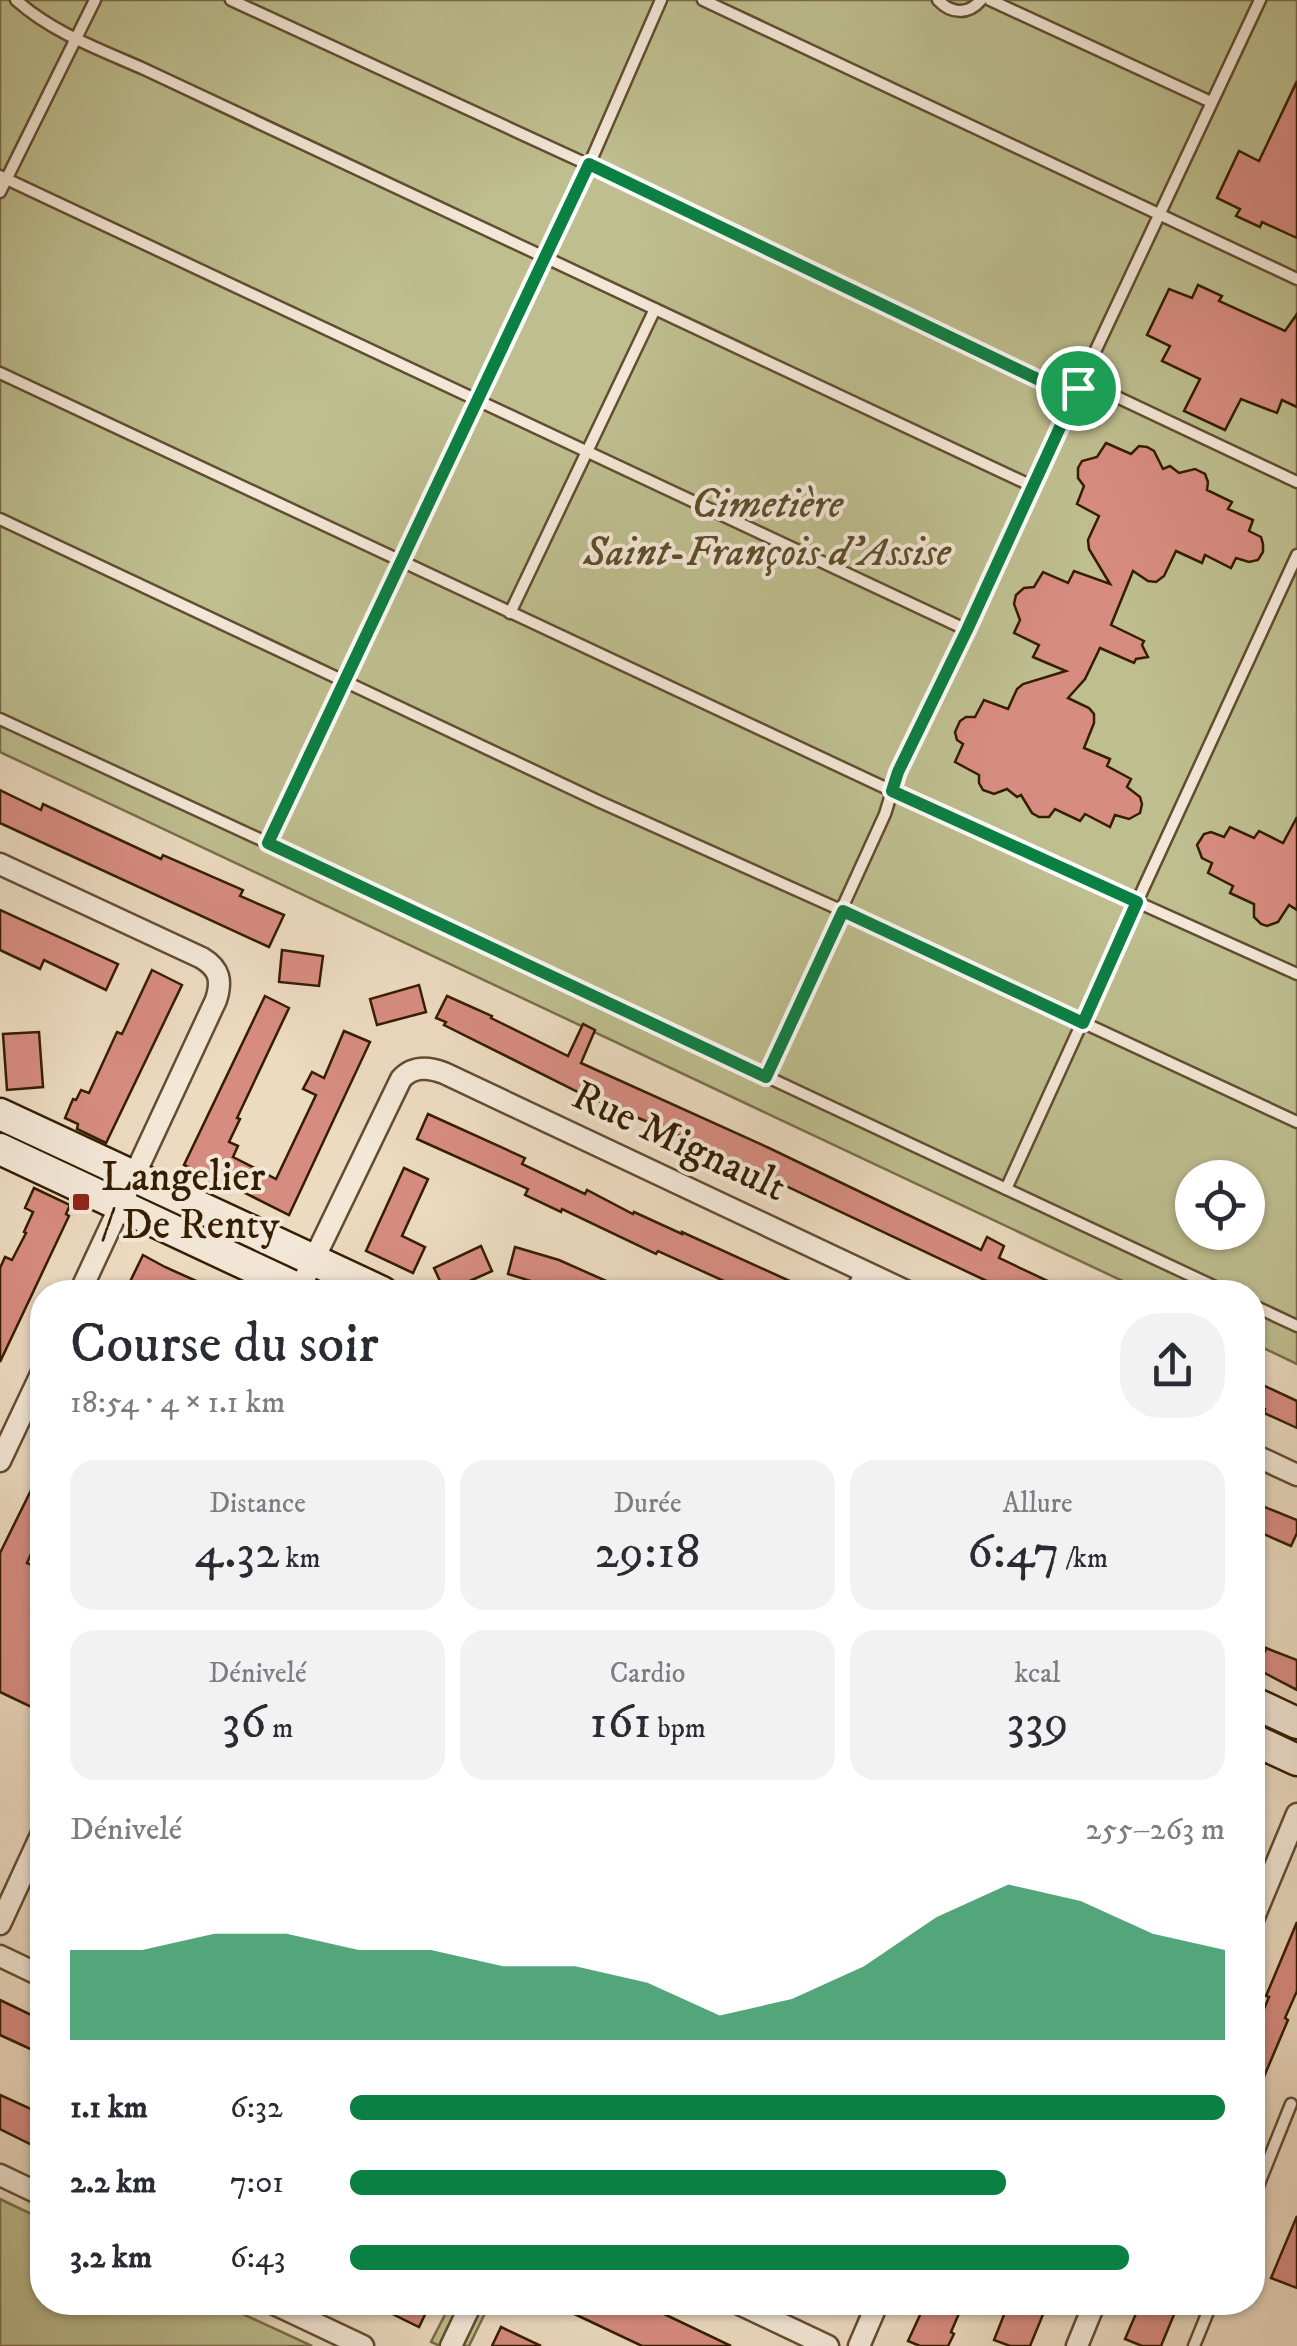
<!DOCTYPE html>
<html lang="fr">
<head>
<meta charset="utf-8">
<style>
	body { margin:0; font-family:"IM FELL DW Pica",serif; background:#f2f2f3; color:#2b2b33; height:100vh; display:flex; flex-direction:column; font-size:38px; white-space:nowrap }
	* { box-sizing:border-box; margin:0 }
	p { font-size:32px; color:#7c7c81 }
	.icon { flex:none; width:55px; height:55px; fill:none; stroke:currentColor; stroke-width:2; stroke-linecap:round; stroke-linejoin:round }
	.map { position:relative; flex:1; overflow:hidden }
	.sheet { position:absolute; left:30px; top:1280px; width:1235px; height:1035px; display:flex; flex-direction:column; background:#fff; border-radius:40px; box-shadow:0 2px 8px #0004 }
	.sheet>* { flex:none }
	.tools { position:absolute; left:1175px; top:1160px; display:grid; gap:20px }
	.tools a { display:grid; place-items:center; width:90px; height:90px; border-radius:50%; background:#fff; box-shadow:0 2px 8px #0004; font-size:50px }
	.pin { position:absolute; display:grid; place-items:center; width:85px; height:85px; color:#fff; margin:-42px; border:5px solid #fff; border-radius:50%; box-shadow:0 2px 10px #0007 }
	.round { display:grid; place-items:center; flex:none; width:105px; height:105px; border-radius:40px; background:#f2f2f3 }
	.summary { display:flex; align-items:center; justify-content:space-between; height:170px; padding:0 40px }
	h1 { font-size:55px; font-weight:600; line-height:75px }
	.stats { display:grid; grid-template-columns:repeat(3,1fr); gap:15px; height:170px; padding:10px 40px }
	.stats div { display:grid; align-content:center; border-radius:25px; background:#f2f2f3; text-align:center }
	.stats b { font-size:50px; font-weight:600 }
	.stats small { font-size:28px; font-weight:400 }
	.stats p { font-size:28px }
	.chart { height:280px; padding:20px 40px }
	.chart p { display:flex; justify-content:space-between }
	.chart svg { width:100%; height:180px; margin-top:10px; fill:#0b8043; opacity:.7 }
	ul { padding:0 40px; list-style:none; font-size:32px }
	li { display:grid; grid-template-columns:160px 120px 1fr; align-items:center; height:75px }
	li i { height:25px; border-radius:12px; background:#0b8043 }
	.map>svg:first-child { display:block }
	.green { fill:#bebe8f; stroke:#7a6e48; stroke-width:2.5; fill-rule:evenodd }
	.building { fill:#d78c81; stroke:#351e00; stroke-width:2.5 }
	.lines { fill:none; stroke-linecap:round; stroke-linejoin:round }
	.lane-casing { stroke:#634d30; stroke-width:15 }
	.street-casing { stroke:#634d30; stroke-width:25 }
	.secondary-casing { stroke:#351e00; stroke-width:35 }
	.lane { stroke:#f3e7d7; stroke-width:10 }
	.street { stroke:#f3e7d7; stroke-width:20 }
	.secondary { stroke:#f3e7d7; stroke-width:30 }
	.route-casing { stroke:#fff; stroke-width:20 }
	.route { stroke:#0b8043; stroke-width:12 }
	.poi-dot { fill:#8f2418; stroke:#f3e7d7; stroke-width:4 }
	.labels { text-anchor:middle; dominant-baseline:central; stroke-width:8; stroke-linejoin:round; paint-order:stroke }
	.park-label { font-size:42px; font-style:italic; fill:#5e4e2b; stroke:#f3e7d7 }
	.street-label { font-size:42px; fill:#351e00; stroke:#f3e7d7 }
	.poi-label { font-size:42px; fill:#351e00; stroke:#f3e7d7; text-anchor:start }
</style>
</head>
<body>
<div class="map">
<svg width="1297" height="2346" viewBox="0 0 1297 2346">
	<rect width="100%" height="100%" fill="#ecdac1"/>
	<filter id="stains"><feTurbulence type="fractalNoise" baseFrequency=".002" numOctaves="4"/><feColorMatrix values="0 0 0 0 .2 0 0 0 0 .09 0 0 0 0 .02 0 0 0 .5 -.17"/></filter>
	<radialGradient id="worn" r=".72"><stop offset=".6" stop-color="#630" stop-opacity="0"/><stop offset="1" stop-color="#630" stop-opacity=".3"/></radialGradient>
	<!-- green -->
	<g class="green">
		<path d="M0,0H1297V1364L1253,1343L1252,1292H1146L0,752ZM1192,1178H1248V1232H1192Z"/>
		<path d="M0,2199L42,2219V2302L219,2303L312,2346H0Z"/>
		<path d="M451,2303H490L469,2346H440L431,2342Z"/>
	</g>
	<!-- building -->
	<g class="building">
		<path d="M1297,81V238L1262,222L1260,227L1236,216L1240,209L1217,198L1239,151L1259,161Z"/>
		<path d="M1198,285L1222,296L1219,301L1285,331L1297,314V407L1282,400L1277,413L1241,399L1225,430L1184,411L1200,379L1162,361L1170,346L1147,335L1169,289L1192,298Z"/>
		<path d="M1106,443L1131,454L1139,446L1147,447L1154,451L1163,469L1170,466L1179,473L1195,469L1205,474L1208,482L1207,490L1232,502L1228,509L1253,520L1249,531L1261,537L1263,544V552L1258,560L1249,562L1236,558L1231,568L1205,555L1202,563L1176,551L1164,576L1156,582L1148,581L1133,571L1111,625L1144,641L1142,645L1148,657L1136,659L1134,663L1100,648L1085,679L1068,698L1089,708L1094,714V723L1084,748L1110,759L1107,766L1131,779L1127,787L1140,797L1142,804L1140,813L1129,819L1115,815L1110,827L1085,814L1080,821L1055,809L1049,817H1039L1032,813L1021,795L1017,797L1007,789L994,794L983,790L979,783V775L955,762L963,744L957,740L955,732L960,721L966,717H975L984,700L1008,709L1017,689L1023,684L1066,671L1033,657L1039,645L1014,633L1020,620L1014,604L1016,595L1024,588L1034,587L1043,572L1068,583L1074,571L1110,584L1089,549L1088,540L1099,516L1077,504L1084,486L1078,478V468L1082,461L1097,457Z"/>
		<path d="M0,790L41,810L43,804L161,859L163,855L243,890L240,896L284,915L269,947L0,823Z"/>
		<path d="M1297,817V910L1289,905L1278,922L1267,926L1261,924L1254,917V904L1230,893L1233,886L1208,873L1212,863L1202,858L1197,845L1204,834L1211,832L1224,837L1230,827L1254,838L1259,831L1283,843Z"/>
		<path d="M0,910L118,964L106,990L44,960L40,969L0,950Z"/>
		<path d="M282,950L323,956L319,986L279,982Z"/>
		<path d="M152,970L182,985L106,1143L77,1129L78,1124L65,1118L73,1099L76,1100L81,1090L89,1093L117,1032L122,1034Z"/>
		<path d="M419,985L426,1012L377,1025L370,999Z"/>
		<path d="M265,996L289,1008L237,1118L240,1119L229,1142L238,1146L233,1157L276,1179L316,1095L303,1089L312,1072L324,1078L344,1031L370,1042L289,1215L231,1186L230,1188L218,1183L216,1187L209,1183L203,1180L205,1175L184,1165Z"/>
		<path d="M447,996L492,1016L491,1018L568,1056L583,1024L595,1030L581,1063L769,1148L981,1250L987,1237L1004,1246L999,1258L1071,1292H1010L676,1134L582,1094L444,1025L446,1022L436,1018Z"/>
		<path d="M39,1032L43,1087L7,1090L3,1034Z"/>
		<path d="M428,1114L525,1158L522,1164L585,1194L587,1190L633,1214L634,1212L682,1234V1232L814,1292H748L658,1251L656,1254L562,1209L561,1212L525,1195L528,1189L417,1139Z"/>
		<path d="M404,1168L428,1179L402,1236L425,1247L413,1273L366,1251Z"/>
		<path d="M34,1188L70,1205L66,1214L69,1216L0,1362V1268L5,1257L12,1260L26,1233L24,1232L33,1212L25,1208Z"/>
		<path d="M481,1246L492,1271L445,1292L434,1268Z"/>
		<path d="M515,1247L559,1260L631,1292H566L508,1274Z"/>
		<path d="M143,1255L165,1267L221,1292H158L146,1287L144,1292H125Z"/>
		<path d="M1252,1380L1297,1401V1428L1264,1413L1265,1409L1252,1403Z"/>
		<path d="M42,1468V1530L27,1563L42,1570V1712L0,1692V1553Z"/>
		<path d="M1252,1502L1297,1520V1533L1291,1546L1252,1529Z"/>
		<path d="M1266,1648L1297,1660V1690L1257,1669L1258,1666L1253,1663L1260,1649L1265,1651Z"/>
		<path d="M1297,1922V1991L1285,2018L1288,2020L1252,2105V2037L1269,1997L1266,1996Z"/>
		<path d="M0,2000L42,2020V2041L37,2052L0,2035Z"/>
		<path d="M0,2095L42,2114V2150L0,2129Z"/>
		<path d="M1297,2216V2288L1271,2278Z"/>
		<path d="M368,2302H431L419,2327Z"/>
		<path d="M549,2302H639L731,2346H642Z"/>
		<path d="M926,2302H964L951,2332L954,2334L948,2346H920L908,2341Z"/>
		<path d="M1009,2302H1021L1044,2312L1030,2346H1010L994,2340Z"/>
		<path d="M1141,2302H1154L1175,2312L1161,2346H1142L1125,2339Z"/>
		<path d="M501,2327L541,2346H492Z"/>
	</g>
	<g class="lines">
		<defs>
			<g id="lane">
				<path d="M16,0C53,33 99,49 144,69L1032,486L967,630"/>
				<path d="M231,0L589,165L1054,387L1066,389H1100L1297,482"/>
				<path d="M703,0L1297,279"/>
				<path d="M938,0C951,14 968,15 981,0"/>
				<path d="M990,0L1211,102"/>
				<path d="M0,176L967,630L898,772L885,814L765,1077"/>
				<path d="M0,192L95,0"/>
				<path d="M0,373L892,791L1137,902L1297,555"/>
				<path d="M1032,486L1260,0"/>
				<path d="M0,519L346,682L589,165L661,0"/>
				<path d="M510,613L655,309"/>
				<path d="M0,719L268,843L346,682L598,801L843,911L1297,1122"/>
				<path d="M268,843L1226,1292"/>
				<path d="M1006,1189L1137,902L1297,974"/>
				<path d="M1252,1305L1297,1326"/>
				<path d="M1252,2201L1291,2104"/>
				<path d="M1194,2346L1212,2302"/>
			</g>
			<g id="street">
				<path d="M0,864L202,958C220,969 222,981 216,1000L80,1292"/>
				<path d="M298,1292L401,1079C413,1066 428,1067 444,1073L908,1292"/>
				<path d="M856,1292L866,1273"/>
				<path d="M1252,1454L1297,1475"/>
				<path d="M0,1461L42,1372"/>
				<path d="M1252,1922L1297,1814"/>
				<path d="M0,1924L42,1833"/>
				<path d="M0,1956L42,1976"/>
				<path d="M0,2175L42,2195"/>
				<path d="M270,2302L363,2346"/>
				<path d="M735,2302L828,2346"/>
				<path d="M451,2346L472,2302"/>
				<path d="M859,2346L878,2302"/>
				<path d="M1077,2346L1095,2302"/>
			</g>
			<g id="secondary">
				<path d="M0,1114L382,1292"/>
				<path d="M0,1149L305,1292"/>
				<path d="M1252,1702L1297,1723"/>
				<path d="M1252,1739L1297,1760"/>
			</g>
		</defs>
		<!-- lane casing -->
		<use href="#lane" class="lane-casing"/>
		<!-- street casing -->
		<use href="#street" class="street-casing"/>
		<!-- secondary casing -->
		<use href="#secondary" class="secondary-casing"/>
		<!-- lane -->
		<use href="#lane" class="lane"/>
		<!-- street -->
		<use href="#street" class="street"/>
		<!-- secondary -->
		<use href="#secondary" class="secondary"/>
	</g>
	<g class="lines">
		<defs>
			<path id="route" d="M589,164L1054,387L1066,389L1078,388L967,630L898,772L892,791L1137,902L1083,1023L843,911L766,1077L268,843Z"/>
		</defs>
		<!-- route casing -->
		<use href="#route" class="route-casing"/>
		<!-- route -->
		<use href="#route" class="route"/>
	</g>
	<!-- markers -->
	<rect class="poi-dot" x="71" y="1192" width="20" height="20" rx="5"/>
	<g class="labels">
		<!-- park labels -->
		<g class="park-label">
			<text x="767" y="505">Cimetière<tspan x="767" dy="48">Saint-François d'Assise</tspan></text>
		</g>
		<!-- street labels -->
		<g class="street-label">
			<text transform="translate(679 1142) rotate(25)">Rue Mignault</text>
		</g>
		<!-- poi labels -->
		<g class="poi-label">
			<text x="101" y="1178">Langelier<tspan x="101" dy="48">/ De Renty</tspan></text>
		</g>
	</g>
	<rect width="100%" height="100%" filter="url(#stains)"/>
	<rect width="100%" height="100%" fill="url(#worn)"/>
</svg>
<div class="tools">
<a><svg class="icon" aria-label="locate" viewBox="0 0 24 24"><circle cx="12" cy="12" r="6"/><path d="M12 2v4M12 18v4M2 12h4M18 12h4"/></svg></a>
</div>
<div class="pin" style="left:1078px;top:388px;background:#1e9e55"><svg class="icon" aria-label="arrive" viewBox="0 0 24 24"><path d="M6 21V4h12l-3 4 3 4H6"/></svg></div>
<section class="sheet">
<div class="summary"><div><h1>Course du soir</h1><p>18:54 · 4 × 1.1 km</p></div><a class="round"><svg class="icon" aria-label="share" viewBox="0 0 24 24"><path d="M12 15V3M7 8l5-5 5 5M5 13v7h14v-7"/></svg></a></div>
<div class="stats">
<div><p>Distance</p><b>4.32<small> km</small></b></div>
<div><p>Durée</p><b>29:18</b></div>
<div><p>Allure</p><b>6:47<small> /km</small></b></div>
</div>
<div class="stats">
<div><p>Dénivelé</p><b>36<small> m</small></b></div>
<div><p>Cardio</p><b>161<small> bpm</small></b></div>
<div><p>kcal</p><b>339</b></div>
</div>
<div class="chart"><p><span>Dénivelé</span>255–263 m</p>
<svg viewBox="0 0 160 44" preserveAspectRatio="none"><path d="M0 44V22L10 22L20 18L30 18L40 22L50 22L60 26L70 26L80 30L90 38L100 34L110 26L120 14L130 6L140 10L150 18L160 22V44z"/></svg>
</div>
<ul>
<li><b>1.1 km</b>6:32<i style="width:100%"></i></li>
<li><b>2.2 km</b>7:01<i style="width:75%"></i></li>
<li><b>3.2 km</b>6:43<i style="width:89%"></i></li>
</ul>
</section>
</div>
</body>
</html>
